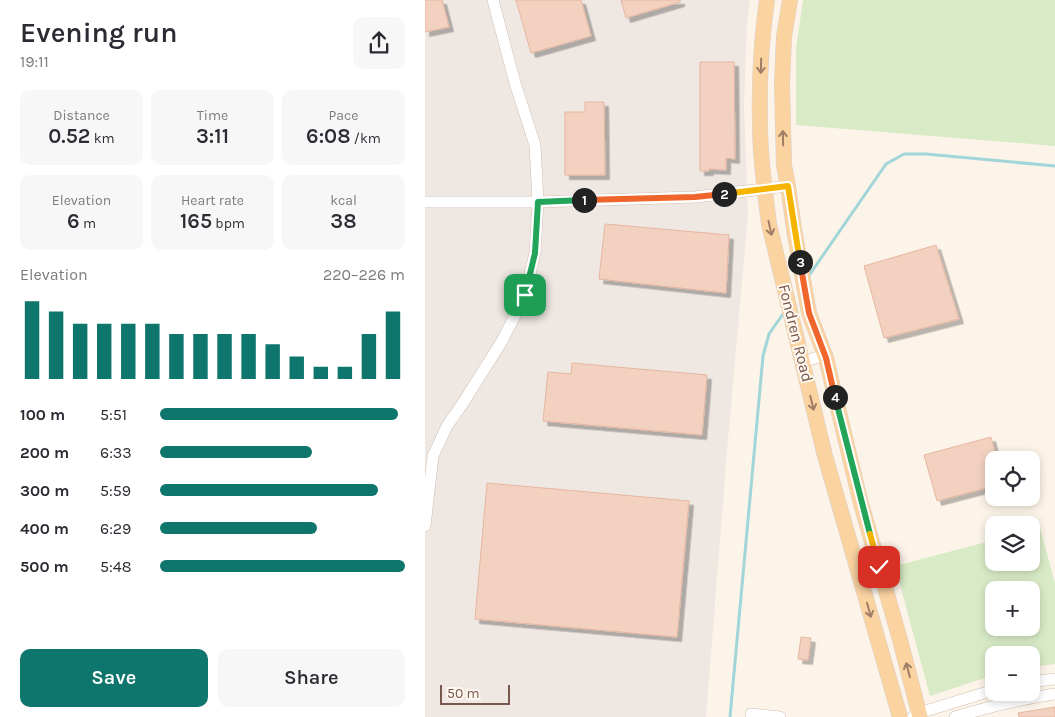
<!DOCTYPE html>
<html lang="en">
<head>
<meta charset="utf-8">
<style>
	body { margin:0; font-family:Karla,sans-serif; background:#f7f7f7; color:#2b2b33; height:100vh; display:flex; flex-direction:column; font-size:19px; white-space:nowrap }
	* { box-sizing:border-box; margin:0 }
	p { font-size:16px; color:#7c7c81 }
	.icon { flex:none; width:28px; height:28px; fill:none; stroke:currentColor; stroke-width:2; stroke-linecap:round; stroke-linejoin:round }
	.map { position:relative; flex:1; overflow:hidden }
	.sheet { display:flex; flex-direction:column; background:#fff; width:425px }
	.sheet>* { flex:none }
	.fabs { position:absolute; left:560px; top:451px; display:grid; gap:10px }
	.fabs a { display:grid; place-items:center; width:55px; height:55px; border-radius:10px; background:#fff; box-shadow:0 2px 8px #0003; font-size:25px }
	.scale { position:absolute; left:15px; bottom:12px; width:70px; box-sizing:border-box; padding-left:5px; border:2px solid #78584c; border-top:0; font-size:14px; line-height:18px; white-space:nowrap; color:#78584c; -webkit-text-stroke:4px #fff8f0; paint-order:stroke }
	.pin { position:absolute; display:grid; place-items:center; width:42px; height:42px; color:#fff; margin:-21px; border-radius:10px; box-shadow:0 2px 8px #0006 }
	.km { position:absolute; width:25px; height:25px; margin:-12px; border-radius:50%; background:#222; color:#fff; font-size:14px; line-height:25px; text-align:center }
	.round { display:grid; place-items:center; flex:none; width:52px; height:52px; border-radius:10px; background:#f7f7f7 }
	.headline { display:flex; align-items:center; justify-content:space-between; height:85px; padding:0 20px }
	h1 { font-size:28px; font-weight:600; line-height:38px }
	.stats { display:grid; grid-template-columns:repeat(3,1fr); gap:8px; height:85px; padding:5px 20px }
	.stats div { display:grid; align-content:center; border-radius:10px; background:#f7f7f7; text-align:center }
	.stats b { font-size:21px; font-weight:600 }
	.stats small { font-size:14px; font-weight:400 }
	.stats p { font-size:14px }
	.chart { height:140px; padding:10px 20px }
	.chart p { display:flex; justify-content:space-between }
	.chart svg { width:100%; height:90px; margin-top:5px; stroke:#0f766e; stroke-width:6 }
	.primary-button { display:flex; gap:10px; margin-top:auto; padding:10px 20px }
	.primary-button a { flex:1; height:58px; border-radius:10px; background:#0f766e; color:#fff; font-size:20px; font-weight:600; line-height:58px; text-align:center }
	.primary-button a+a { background:#f7f7f7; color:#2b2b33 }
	ul { padding:0 20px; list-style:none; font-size:16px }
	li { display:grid; grid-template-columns:80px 60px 1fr; align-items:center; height:38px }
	li i { height:12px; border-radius:6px; background:#0f766e }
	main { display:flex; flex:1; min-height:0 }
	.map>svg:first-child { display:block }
	.industrial { fill:#eee7e2 }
	.green { fill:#d8ebc6; fill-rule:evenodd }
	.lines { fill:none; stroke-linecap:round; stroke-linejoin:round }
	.stream { stroke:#a2d5d9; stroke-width:3 }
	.building { fill:#f3d1c0; stroke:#e6b6a0; filter:url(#shadow) }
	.minor-casing { stroke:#d2bdb0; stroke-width:12 }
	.major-casing { stroke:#d9d0cd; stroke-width:16 }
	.minor { stroke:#fff; stroke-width:11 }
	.major { stroke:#fbd3a1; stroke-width:15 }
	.oneway { stroke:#9f7d66 }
	.split-1-casing { stroke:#fff; stroke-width:10 }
	.split-2-casing { stroke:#fff; stroke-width:10 }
	.split-3-casing { stroke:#fff; stroke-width:10 }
	.split-4-casing { stroke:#fff; stroke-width:10 }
	.split-5-casing { stroke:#fff; stroke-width:10 }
	.split-6-casing { stroke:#fff; stroke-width:10 }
	.split-1 { stroke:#22a559; stroke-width:6 }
	.split-2 { stroke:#f0652b; stroke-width:6 }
	.split-3 { stroke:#f5b400; stroke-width:6 }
	.split-4 { stroke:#f0652b; stroke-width:6 }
	.split-5 { stroke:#22a559; stroke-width:6 }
	.split-6 { stroke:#f5b400; stroke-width:6 }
	.labels { text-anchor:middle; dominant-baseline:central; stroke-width:4; stroke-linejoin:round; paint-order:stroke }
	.street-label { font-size:16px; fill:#78584c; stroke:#fff8f0 }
</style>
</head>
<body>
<main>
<section class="sheet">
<div class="headline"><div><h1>Evening run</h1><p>19:11</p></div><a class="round"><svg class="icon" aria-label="share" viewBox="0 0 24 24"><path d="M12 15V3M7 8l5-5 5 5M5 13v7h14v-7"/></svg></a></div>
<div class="stats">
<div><p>Distance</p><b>0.52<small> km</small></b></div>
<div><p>Time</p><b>3:11</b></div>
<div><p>Pace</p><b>6:08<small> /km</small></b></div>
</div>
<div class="stats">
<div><p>Elevation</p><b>6<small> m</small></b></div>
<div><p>Heart rate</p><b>165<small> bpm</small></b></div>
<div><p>kcal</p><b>38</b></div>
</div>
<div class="chart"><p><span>Elevation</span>220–226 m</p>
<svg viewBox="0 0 160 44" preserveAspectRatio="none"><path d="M5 44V6M15 44V11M25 44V17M35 44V17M45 44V17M55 44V17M65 44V22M75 44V22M85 44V22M95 44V22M105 44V27M115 44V33M125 44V38M135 44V38M145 44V22M155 44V11"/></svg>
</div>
<ul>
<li><b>100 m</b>5:51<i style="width:97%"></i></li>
<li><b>200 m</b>6:33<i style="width:62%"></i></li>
<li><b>300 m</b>5:59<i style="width:89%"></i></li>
<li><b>400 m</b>6:29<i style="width:64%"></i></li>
<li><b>500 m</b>5:48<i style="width:100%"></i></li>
</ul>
<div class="primary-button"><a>Save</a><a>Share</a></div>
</section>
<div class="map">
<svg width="630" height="717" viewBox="0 0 630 717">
	<defs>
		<filter id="shadow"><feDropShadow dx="4.5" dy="4.5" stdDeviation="0" flood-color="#0004"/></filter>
	</defs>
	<rect width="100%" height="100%" fill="#fdf4e9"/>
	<!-- industrial -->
	<path class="industrial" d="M0,0H325L322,23L319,106L323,215L303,439L281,717H0Z"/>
	<!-- green -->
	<g class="green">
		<path d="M378,0H630V146L371,125V48Z"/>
		<path d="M615,528L630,583V664L606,667V655H569V675L505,696L470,566L569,540V562H606V530ZM569,590H606V628H569Z"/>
	</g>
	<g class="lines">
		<!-- stream -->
		<g class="stream">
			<path d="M383,277L461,164L479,154H501L630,166"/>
			<path d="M305,717L338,356L344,334L360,311"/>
		</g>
	</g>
	<!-- building -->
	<g class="building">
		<path d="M0,0H17L24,27L0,32Z"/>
		<path d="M91,0H156L166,36L106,53Z"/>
		<path d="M196,0H255V2L201,18Z"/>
		<path d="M275,62H309L310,159L301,158V170L284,169V171H275Z"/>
		<path d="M160,102H179L180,175H140V112H160Z"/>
		<path d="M180,224L304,235L301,293L174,279Z"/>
		<path d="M511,245L534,319L459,338L439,266Z"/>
		<path d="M147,363L282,375L277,435L118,421L123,372L146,374Z"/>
		<path d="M566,437L572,460H569V486L512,501L499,455Z"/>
		<path d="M62,483L264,501L252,637L50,619Z"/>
		<path d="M376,637L386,638L383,660L373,659Z"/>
		<path d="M630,707V717H594L593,713Z"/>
	</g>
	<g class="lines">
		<defs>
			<g id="minor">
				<path d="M0,202H113L270,197L363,186"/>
				<path d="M378,362L399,355"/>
				<path d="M0,526L8,456L22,426L38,403L77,341L99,298L110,253L113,202L110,145L90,83L68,0"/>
				<path d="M606,682L630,679"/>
				<path d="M326,714L355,717"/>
				<path d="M488,717L494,713L569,690"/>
				<path d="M530,717C563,707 596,699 630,694"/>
			</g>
			<g id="major">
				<path d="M342,0C336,41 334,84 335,126C335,158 340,192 344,224L400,456L475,717"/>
				<path d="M365,0L359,37L357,84L359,165L363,186L369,229L384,313L401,358L435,500L474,636L495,717"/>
			</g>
		</defs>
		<!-- minor casing -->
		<use href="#minor" class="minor-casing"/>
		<!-- major casing -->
		<use href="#major" class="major-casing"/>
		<!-- minor -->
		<use href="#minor" class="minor"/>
		<!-- major -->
		<use href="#major" class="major"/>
	</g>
	<!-- one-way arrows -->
	<defs><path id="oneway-shaft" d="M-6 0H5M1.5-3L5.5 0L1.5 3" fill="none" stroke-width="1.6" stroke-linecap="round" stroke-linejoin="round" transform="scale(1.25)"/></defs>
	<g class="oneway">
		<use href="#oneway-shaft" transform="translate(336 66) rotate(91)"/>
		<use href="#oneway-shaft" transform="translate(358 138) rotate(-91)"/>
		<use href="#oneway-shaft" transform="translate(345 228) rotate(78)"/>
		<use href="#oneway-shaft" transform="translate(387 403) rotate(76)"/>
		<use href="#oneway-shaft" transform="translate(444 610) rotate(74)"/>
		<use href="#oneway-shaft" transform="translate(483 670) rotate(-105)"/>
	</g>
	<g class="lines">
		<defs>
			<path id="split-1" d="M100,295L110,253L113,202L159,200"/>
			<path id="split-2" d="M159,200L270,197L299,194"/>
			<path id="split-3" d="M299,194L363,186L375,262"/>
			<path id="split-4" d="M375,262L384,313L401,358L410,397"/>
			<path id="split-5" d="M410,397L445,534"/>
			<path id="split-6" d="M445,534L454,567"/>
		</defs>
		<!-- split-1 casing -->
		<use href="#split-1" class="split-1-casing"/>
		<!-- split-2 casing -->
		<use href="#split-2" class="split-2-casing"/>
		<!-- split-3 casing -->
		<use href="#split-3" class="split-3-casing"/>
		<!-- split-4 casing -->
		<use href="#split-4" class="split-4-casing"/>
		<!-- split-5 casing -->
		<use href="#split-5" class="split-5-casing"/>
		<!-- split-6 casing -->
		<use href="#split-6" class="split-6-casing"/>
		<!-- split-1 -->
		<use href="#split-1" class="split-1"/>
		<!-- split-2 -->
		<use href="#split-2" class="split-2"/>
		<!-- split-3 -->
		<use href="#split-3" class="split-3"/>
		<!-- split-4 -->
		<use href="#split-4" class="split-4"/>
		<!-- split-5 -->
		<use href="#split-5" class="split-5"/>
		<!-- split-6 -->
		<use href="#split-6" class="split-6"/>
	</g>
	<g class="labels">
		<!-- street labels -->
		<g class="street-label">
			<text transform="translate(371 333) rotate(76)">Fondren Road</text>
		</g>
	</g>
</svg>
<div class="fabs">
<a><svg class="icon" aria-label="locate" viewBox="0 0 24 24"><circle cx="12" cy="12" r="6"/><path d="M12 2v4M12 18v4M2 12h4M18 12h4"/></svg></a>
<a><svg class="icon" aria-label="layers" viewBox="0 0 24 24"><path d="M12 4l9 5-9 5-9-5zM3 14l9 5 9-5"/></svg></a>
<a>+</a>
<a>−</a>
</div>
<div class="scale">50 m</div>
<div class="pin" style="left:100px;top:295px;background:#1e9e55"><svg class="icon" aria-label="arrive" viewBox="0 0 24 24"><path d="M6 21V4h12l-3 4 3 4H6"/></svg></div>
<div class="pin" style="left:454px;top:567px;background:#d93025"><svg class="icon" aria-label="check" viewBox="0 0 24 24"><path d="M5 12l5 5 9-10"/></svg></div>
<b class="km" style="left:159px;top:200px">1</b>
<b class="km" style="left:299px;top:194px">2</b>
<b class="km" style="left:375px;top:262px">3</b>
<b class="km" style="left:410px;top:397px">4</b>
</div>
</main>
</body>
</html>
